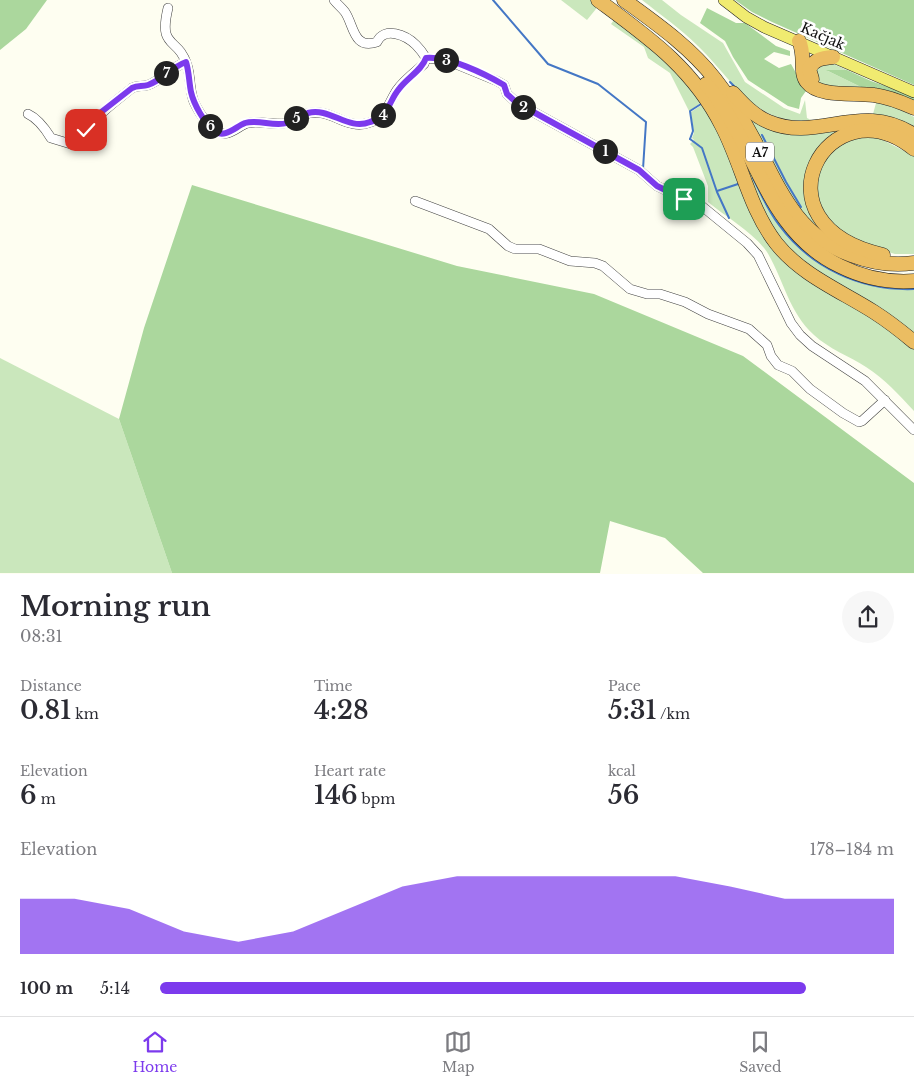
<!DOCTYPE html>
<html lang="en">
<head>
<meta charset="utf-8">
<style>
	body { margin:0; font-family:"Libre Baskerville",serif; background:#f7f7f7; color:#2b2b33; height:100vh; display:flex; flex-direction:column; font-size:19px; white-space:nowrap }
	* { box-sizing:border-box; margin:0 }
	p { font-size:16px; color:#7c7c81 }
	.icon { flex:none; width:28px; height:28px; fill:none; stroke:currentColor; stroke-width:2; stroke-linecap:round; stroke-linejoin:round }
	.map { position:relative; height:574px; overflow:hidden }
	.drawer { display:flex; flex-direction:column; background:#fff; flex:1 }
	.drawer>* { flex:none }
	.pin { position:absolute; display:grid; place-items:center; width:42px; height:42px; color:#fff; margin:-21px; border-radius:10px; box-shadow:0 2px 8px #0006 }
	.km { position:absolute; width:25px; height:25px; margin:-12px; border-radius:50%; background:#222; color:#fff; font-size:14px; line-height:25px; text-align:center }
	.round { display:grid; place-items:center; flex:none; width:52px; height:52px; border-radius:26px; background:#f7f7f7 }
	.overview { display:flex; align-items:center; justify-content:space-between; height:85px; padding:0 20px }
	h1 { font-size:28px; font-weight:600; line-height:38px }
	.metrics { display:grid; grid-template-columns:repeat(3,1fr); gap:8px; height:85px; padding:5px 20px }
	.metrics div { display:grid; align-content:center }
	.metrics b { font-size:25px; font-weight:600 }
	.metrics small { font-size:14px; font-weight:400 }
	.metrics p { font-size:14px }
	.chart { height:140px; padding:10px 20px }
	.chart p { display:flex; justify-content:space-between }
	.chart svg { width:100%; height:90px; margin-top:5px; fill:#7c3aed; opacity:.7 }
	ul { padding:0 20px; list-style:none; font-size:16px }
	li { display:grid; grid-template-columns:80px 60px 1fr; align-items:center; height:38px }
	li i { height:12px; border-radius:6px; background:#7c3aed }
	.tabs { display:flex; justify-content:space-around; align-items:center; height:70px; border-top:1px solid #e1e1e2; background:#fff; font-size:14px; color:#7c7c81 }
	.tabs a { display:grid; justify-items:center; gap:2px }
	.tabs .selected { color:#7c3aed }
	.map>svg:first-child { display:block }
	.green { fill:#cae7bc }
	.forest { fill:#abd79d }
	.lines { fill:none; stroke-linecap:round; stroke-linejoin:round }
	.stream { stroke:#4477c5; stroke-width:2 }
	.minor-casing { stroke:#424242; stroke-width:10 }
	.major-casing { stroke:#202020; stroke-width:12 }
	.highway-casing { stroke:#202020; stroke-width:15 }
	.minor { stroke:#fff; stroke-width:9 }
	.major { stroke:#f0eb70; stroke-width:11 }
	.highway { stroke:#ebbd62; stroke-width:14 }
	.route-casing { stroke:#fff; stroke-width:10 }
	.route { stroke:#7c3aed; stroke-width:6 }
	.labels { text-anchor:middle; dominant-baseline:central; stroke-width:5; stroke-linejoin:round; paint-order:stroke }
	.shield { fill:#fff; stroke:#575757; stroke-width:1 }
	.shield-label { font-size:12px; font-weight:bold; fill:#0f0f0f }
	.street-label { font-size:14px; fill:#0f0f0f; stroke:#fff }
</style>
</head>
<body>
<div class="map">
<svg width="914" height="574" viewBox="0 0 914 574">
	<rect width="100%" height="100%" fill="#fefef1"/>
	<!-- green -->
	<g class="green">
		<path d="M561,0H594L600,4L587,20Z"/>
		<path d="M642,0H662L681,15L723,43L745,82L784,108L800,114L805,100L807,118L811,120C756,127 733,80 698,46C681,29 661,15 642,0Z"/>
		<path d="M617,16L649,40L705,100L689,111L670,73L648,58L644,47L611,24Z"/>
		<path d="M831,63L847,70L828,71L863,88C848,88 828,91 817,80L816,66Z"/>
		<path d="M706,102L763,230L914,347V411C899,395 885,379 866,367C849,356 829,349 814,335C788,311 784,280 767,252C754,233 726,217 708,202V186L693,147L690,144L694,140L692,138L694,133L691,112Z"/>
		<path d="M876,103C889,104 903,110 914,117V129L873,114Z"/>
		<path d="M747,114L750,117L851,126L834,133L824,142L806,183L843,244L820,232L797,209Z"/>
		<path d="M730,125L808,252L914,288V335L802,261L775,234L762,213Z"/>
		<path d="M877,137L914,156V254H895L878,249L840,232L827,219L816,193L818,169L830,151L854,138Z"/>
		<path d="M0,358L119,419L172,573H0Z"/>
	</g>
	<!-- forest -->
	<g class="forest">
		<path d="M0,0H47L26,29L0,50Z"/>
		<path d="M735,0H914V85L772,22L752,12Z"/>
		<path d="M707,8L736,23H745L776,46L790,51V56L774,52L764,59L779,68L791,64L806,91L801,98L799,109L788,106L748,80L733,57L725,41L700,23Z"/>
		<path d="M826,70H847L871,81L914,96V101L901,95L885,91L863,88Z"/>
		<path d="M192,185L457,266L594,294L743,356L914,483V573H703L665,538L610,521L600,573H172L119,419L144,328Z"/>
	</g>
	<g class="lines">
		<!-- stream -->
		<g class="stream">
			<path d="M493,0L548,64L598,84L646,122L643,169"/>
			<path d="M730,82L735,87"/>
			<path d="M762,135L786,182L801,207"/>
			<path d="M690,139L702,148L717,192L729,218"/>
			<path d="M690,139L693,131L690,111L701,104"/>
			<path d="M753,178C761,194 768,211 779,225C811,268 861,291 914,289"/>
			<path d="M717,191L738,184"/>
		</g>
		<defs>
			<g id="minor">
				<path d="M334,0C337,4 342,8 345,12C354,25 353,50 377,42C384,26 406,35 416,45C419,48 423,53 426,58L446,60L497,81L504,85L507,94L517,103L639,170L657,186L684,199L698,203L747,243L758,255L791,323L800,335L812,346L865,381L914,430"/>
				<path d="M168,8C158,50 178,36 187,65C191,77 189,90 194,102C199,113 214,137 228,133C235,131 241,125 248,123C260,120 273,126 286,123C294,121 301,114 310,113C332,109 347,130 368,123C386,118 388,104 397,90C404,80 415,72 424,64L426,58"/>
				<path d="M28,114C37,118 46,130 51,138L74,145C82,142 81,137 86,131C99,113 115,102 132,88C138,85 142,87 148,85C162,80 172,67 186,62"/>
				<path d="M415,201L489,229L508,246L515,249H539L570,261L595,263L603,266L630,289L647,294H660L685,302L708,314L749,329L767,345L771,356L778,365L792,371L810,389L843,413L859,422L862,421L885,400"/>
			</g>
			<path id="major" d="M724,0L746,17L764,27L914,92"/>
			<g id="highway">
				<path d="M598,0C648,37 693,68 722,126C742,164 749,208 776,243C801,275 841,291 874,312C888,321 901,331 914,342"/>
				<path d="M624,0C657,24 690,47 715,79C730,98 743,119 754,140C779,188 796,235 851,255C872,263 892,266 914,263"/>
				<path d="M799,41C806,55 799,73 807,82C819,98 856,92 874,95C888,97 901,102 914,108"/>
				<path d="M812,79L809,69C814,59 822,58 833,57"/>
				<path d="M706,84C757,143 764,230 840,266C864,278 887,283 914,281"/>
				<path d="M733,93C743,104 754,116 769,122C818,143 862,100 914,135"/>
				<path d="M883,255C747,224 829,80 914,149"/>
			</g>
		</defs>
		<!-- minor casing -->
		<use href="#minor" class="minor-casing"/>
		<!-- major casing -->
		<use href="#major" class="major-casing"/>
		<!-- highway casing -->
		<use href="#highway" class="highway-casing"/>
		<!-- minor -->
		<use href="#minor" class="minor"/>
		<!-- major -->
		<use href="#major" class="major"/>
		<!-- highway -->
		<use href="#highway" class="highway"/>
	</g>
	<g class="lines">
		<defs>
			<path id="route" d="M86,130L100,113L132,88C138,85 142,87 148,85C162,80 172,67 186,62C189,71 189,82 191,92C194,105 204,122 214,131C225,139 235,127 245,123C258,119 274,127 287,123C294,121 300,116 308,113C330,107 348,131 370,122C374,121 379,118 383,115C390,107 392,97 399,89C407,78 422,70 426,58C449,56 485,74 504,85L507,94L517,103L639,170L657,186L684,199"/>
		</defs>
		<!-- route casing -->
		<use href="#route" class="route-casing"/>
		<!-- route -->
		<use href="#route" class="route"/>
	</g>
	<g class="labels">
		<!-- shield labels -->
		<rect class="shield" x="746" y="142.5" width="28" height="19" rx="4"/>
		<g class="shield-label">
			<text x="760" y="152">A7</text>
		</g>
		<!-- street labels -->
		<g class="street-label">
			<text transform="translate(823 36) rotate(24)">Kačjak</text>
		</g>
	</g>
</svg>
<div class="pin" style="left:684px;top:199px;background:#1e9e55"><svg class="icon" aria-label="arrive" viewBox="0 0 24 24"><path d="M6 21V4h12l-3 4 3 4H6"/></svg></div>
<div class="pin" style="left:86px;top:130px;background:#d93025"><svg class="icon" aria-label="check" viewBox="0 0 24 24"><path d="M5 12l5 5 9-10"/></svg></div>
<b class="km" style="left:605px;top:151px">1</b>
<b class="km" style="left:523px;top:107px">2</b>
<b class="km" style="left:446px;top:60px">3</b>
<b class="km" style="left:383px;top:115px">4</b>
<b class="km" style="left:296px;top:118px">5</b>
<b class="km" style="left:210px;top:126px">6</b>
<b class="km" style="left:166px;top:73px">7</b>
</div>
<section class="drawer">
<div class="overview"><div><h1>Morning run</h1><p>08:31</p></div><a class="round"><svg class="icon" aria-label="share" viewBox="0 0 24 24"><path d="M12 15V3M7 8l5-5 5 5M5 13v7h14v-7"/></svg></a></div>
<div class="metrics">
<div><p>Distance</p><b>0.81<small> km</small></b></div>
<div><p>Time</p><b>4:28</b></div>
<div><p>Pace</p><b>5:31<small> /km</small></b></div>
</div>
<div class="metrics">
<div><p>Elevation</p><b>6<small> m</small></b></div>
<div><p>Heart rate</p><b>146<small> bpm</small></b></div>
<div><p>kcal</p><b>56</b></div>
</div>
<div class="chart"><p><span>Elevation</span>178–184 m</p>
<svg viewBox="0 0 160 44" preserveAspectRatio="none"><path d="M0 44V17L10 17L20 22L30 33L40 38L50 33L60 22L70 11L80 6L90 6L100 6L110 6L120 6L130 11L140 17L150 17L160 17V44z"/></svg>
</div>
<ul>
<li><b>100 m</b>5:14<i style="width:88%"></i></li>
</ul>
</section>
<nav class="tabs">
<a class="selected"><svg class="icon" aria-label="home" viewBox="0 0 24 24"><path d="M3 11l9-7 9 7M6 9v11h12V9"/></svg>Home</a>
<a><svg class="icon" aria-label="map" viewBox="0 0 24 24"><path d="M3 6l6-2 6 2 6-2v14l-6 2-6-2-6 2zM9 4v14M15 6v14"/></svg>Map</a>
<a><svg class="icon" aria-label="saved" viewBox="0 0 24 24"><path d="M7 4h10v16l-5-4-5 4z"/></svg>Saved</a>
</nav>
</body>
</html>
